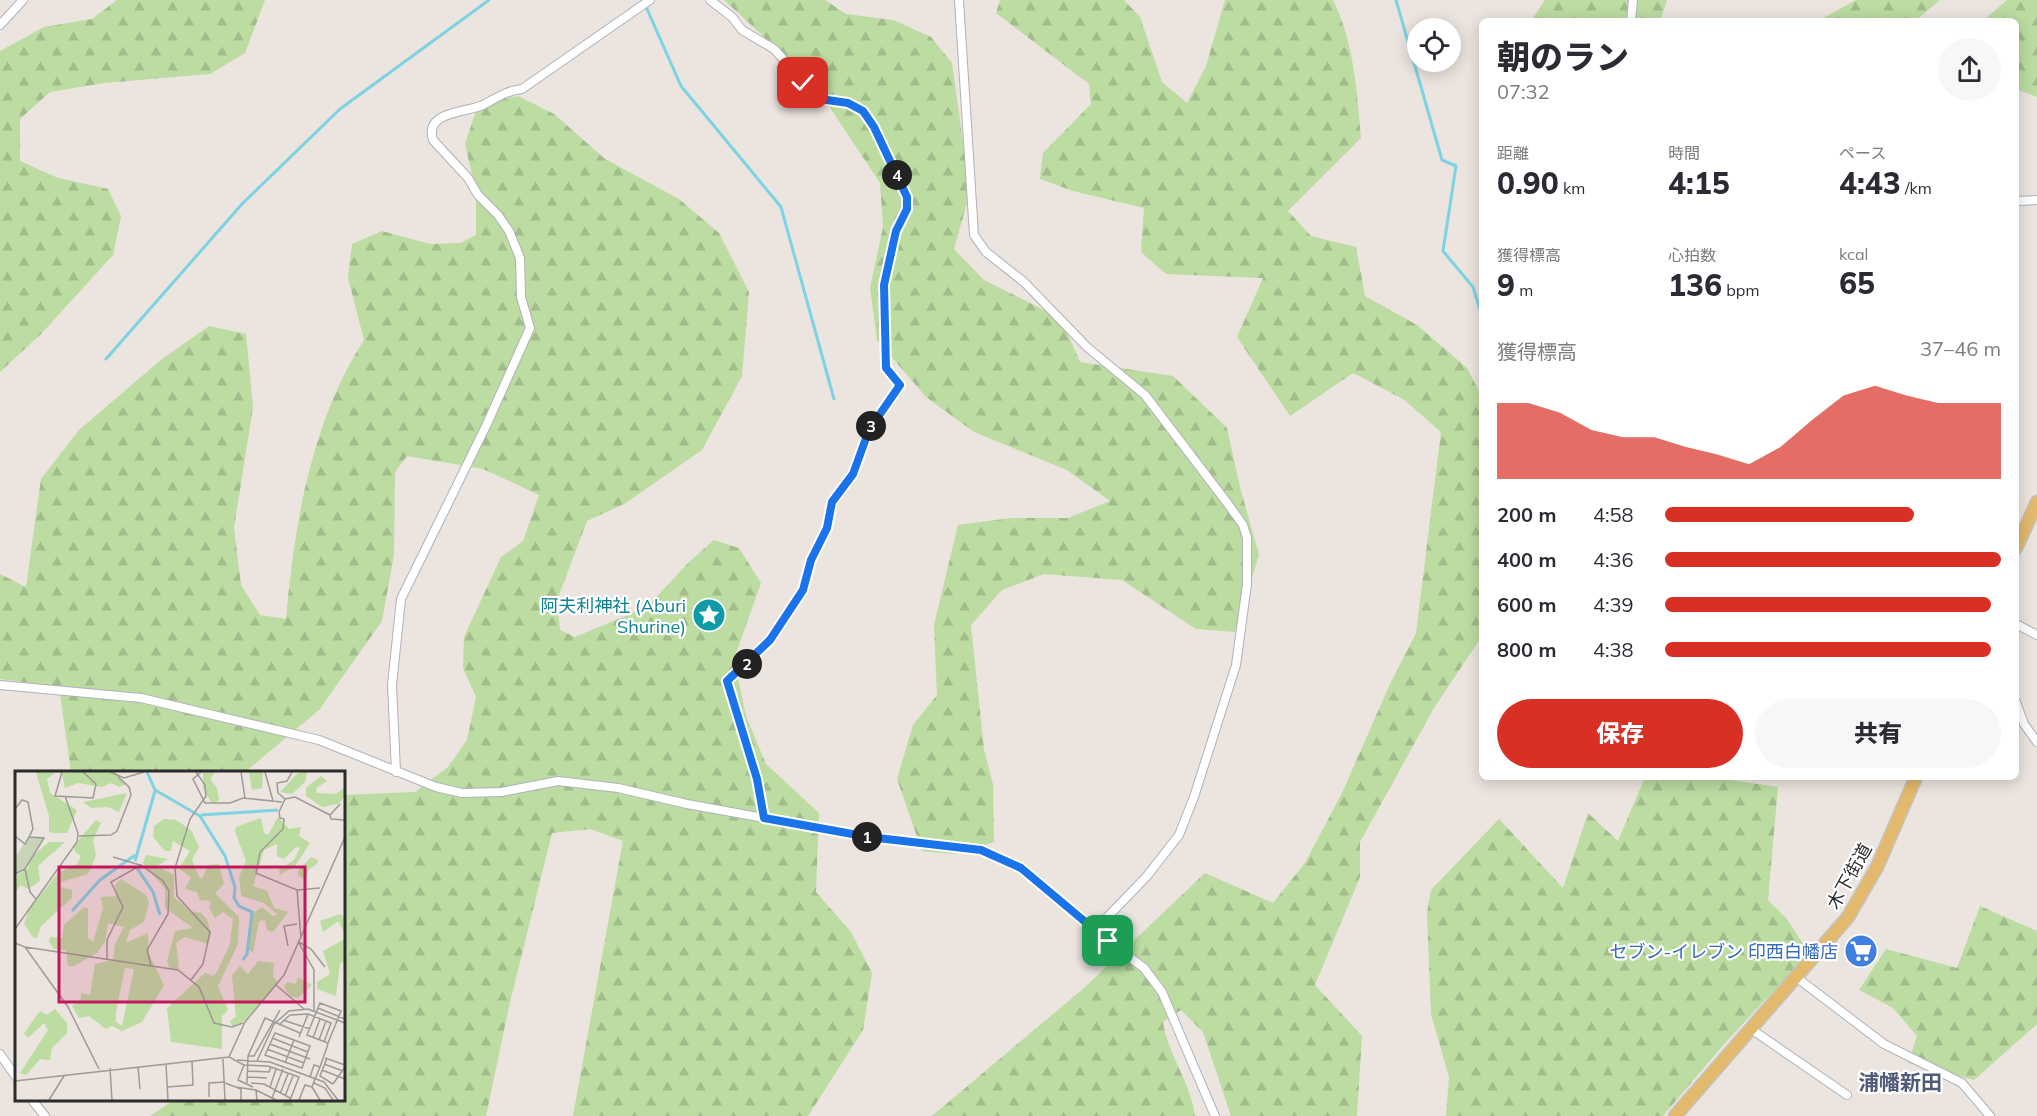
<!DOCTYPE html>
<html lang="ja">
<head>
<meta charset="utf-8">
<style>
	body { margin:0; font-family:Mulish,"Noto Sans JP",sans-serif; background:#f7f7f7; color:#2b2b33; height:100vh; display:flex; flex-direction:column; font-size:22px; white-space:nowrap }
	* { box-sizing:border-box; margin:0 }
	p { font-size:20px; color:#7c7c81 }
	.icon { flex:none; width:33px; height:33px; fill:none; stroke:currentColor; stroke-width:2; stroke-linecap:round; stroke-linejoin:round }
	.map { position:relative; flex:1; overflow:hidden }
	.details { position:absolute; left:1479px; top:18px; width:540px; height:762px; display:flex; flex-direction:column; background:#fff; border-radius:9px; box-shadow:0 3px 15px #0003 }
	.details>* { flex:none }
	.controls { position:absolute; left:1407px; top:18px; display:grid; gap:12px }
	.controls a { display:grid; place-items:center; width:54px; height:54px; border-radius:50%; background:#fff; box-shadow:0 3px 15px #0003; font-size:30px }
	.pin { position:absolute; display:grid; place-items:center; width:51px; height:51px; color:#fff; margin:-26px; border-radius:12px; box-shadow:0 3px 9px #0006 }
	.km { position:absolute; width:30px; height:30px; margin:-15px; border-radius:50%; background:#222; color:#fff; font-size:16px; line-height:30px; text-align:center }
	.round { display:grid; place-items:center; flex:none; width:63px; height:63px; border-radius:32px; background:#f7f7f7 }
	.overview { display:flex; align-items:center; justify-content:space-between; height:102px; padding:0 18px }
	h1 { font-size:33px; font-weight:800; line-height:45px }
	.stats { display:grid; grid-template-columns:repeat(3,1fr); gap:9px; height:102px; padding:6px 18px }
	.stats div { display:grid; align-content:center }
	.stats b { font-size:30px; font-weight:800 }
	.stats small { font-size:16px; font-weight:400 }
	.stats p { font-size:16px }
	.chart { height:168px; padding:12px 18px }
	.chart p { display:flex; justify-content:space-between }
	.chart svg { width:100%; height:108px; margin-top:6px; fill:#d93025; opacity:.7 }
	.primary-button { display:flex; gap:12px; margin-top:auto; padding:12px 18px }
	.primary-button a { flex:1; height:69px; border-radius:36px; background:#d93025; color:#fff; font-size:24px; font-weight:800; line-height:69px; text-align:center }
	.primary-button a+a { background:#f7f7f7; color:#2b2b33 }
	ul { padding:0 18px; list-style:none; font-size:20px }
	li { display:grid; grid-template-columns:96px 72px 1fr; align-items:center; height:45px }
	li i { height:15px; border-radius:8px; background:#d93025 }
	.map>svg:first-child { display:block }
	.forest { fill:url(#forest-firs) }
	.lines { fill:none; stroke-linecap:round; stroke-linejoin:round }
	.stream { stroke:#7dd3e2; stroke-width:3 }
	.minor-casing { stroke:#afb2ba; stroke-width:10 }
	.primary-casing { stroke:#c4c4c4; stroke-width:15 }
	.minor { stroke:#fff; stroke-width:8 }
	.primary { stroke:#e2b96d; stroke-width:12 }
	.route-casing { stroke:#fff; stroke-width:12 }
	.route { stroke:#1a73e8; stroke-width:8 }
	.labels { text-anchor:middle; dominant-baseline:central; stroke-width:4.5; stroke-linejoin:round; paint-order:stroke }
	.culture-label { font-size:18px; fill:#0d838f; stroke:#fff; text-anchor:end }
	.street-label { font-size:18px; fill:#2b2b2b; stroke:#fff }
	.shop-label { font-size:18px; fill:#366cbe; stroke:#fff; text-anchor:end }
	.quarter-label { font-size:21px; font-weight:bold; fill:#505b77; stroke:#fff }
	.inset-river { fill:none; stroke:#7dd3e2; stroke-width:3 }
	.inset-road { fill:none; stroke:#9e9a97; stroke-width:1.5 }
	.view { fill:#c2185b; fill-opacity:0.15; stroke:#c2185b; stroke-width:3 }
	.inset-edge { fill:none; stroke:#2b2b2b; stroke-width:3 }
</style>
</head>
<body>
<div class="map">
<svg width="2037" height="1116" viewBox="0 0 2037 1116">
	<defs>
		<pattern id="forest-firs" width="22" height="20" patternUnits="userSpaceOnUse" patternTransform="scale(1.5)"><rect width="22" height="20" fill="#bcdca1"/><path d="M5 1l3.5 6h-7zM16 11l3.5 6h-7z" fill="#a2bd8b"/></pattern>
	</defs>
	<rect width="100%" height="100%" fill="#ebe4df"/>
	<!-- forest -->
	<g class="forest">
		<path d="M117,0H265L245,53L210,74L104,83L50,92L20,119V161L58,178L108,189L121,216L113,255L41,334L0,372V51L44,27L92,19Z"/>
		<path d="M724,0H825L846,14L893,20L931,37L952,63L970,192L954,249L984,280L1048,312L1065,328L1080,362L1173,376L1227,428L1240,487L1259,555L1235,632L1196,629L1122,580L1044,574L1002,590L971,625L984,750L993,784L994,842L953,854L922,851L897,779L913,725L937,695L934,625L958,525L1011,518H1068L1110,501L1067,470L974,432L926,397L877,340L870,288L883,227L880,183L813,82Z"/>
		<path d="M1000,0H1124L1140,17L1162,82L1187,103L1206,66L1225,0H1333C1354,43 1357,91 1361,138L1288,211L1311,236L1356,247L1365,296L1417,325L1467,368L1482,397V636L1434,708L1360,842V877L1315,985L1362,1036L1357,1116H1231L1203,1032L1181,1010L1163,1022C1168,1055 1191,1083 1195,1116H932L1084,988L1205,873L1273,903L1305,863L1342,793L1390,684L1416,633L1441,432L1403,399L1353,373L1290,416L1237,337L1263,278L1166,274L1141,252L1144,208L1073,191L1040,179L1043,153L1091,104L1089,84L996,13Z"/>
		<path d="M1545,0H1667L1660,21H1531Z"/>
		<path d="M1856,0H1940L1915,21H1818Z"/>
		<path d="M2007,0H2037V97L2016,89V21H1983Z"/>
		<path d="M518,96L554,114L605,159L679,199L719,233L749,292L742,376L702,450L624,504L587,521L557,600L560,630L575,637L647,607L690,561L714,540L739,548L761,583L734,659L746,716L766,764L819,813L816,892L851,932L872,973L863,1030L808,1116H573L623,841L590,829L552,833L510,1002L486,1116H150L174,1100H344V795L415,792L448,767L467,740L476,697L463,668L464,637L501,557L523,541L539,495L483,469L407,456L395,472L394,555L382,621L319,710L245,772H71L59,687L0,679V574L26,587L41,479L79,430L162,359L209,326L246,334L253,407L234,528L241,585L260,615L286,619C295,521 311,423 364,340L348,278L352,244L382,231L430,244L461,243L476,235V192L465,144L478,105Z"/>
		<path d="M1645,777H1710L1778,787L1768,900L1787,919L1809,953L1725,1043L1663,1116H1446L1449,1077L1431,1014L1427,912L1431,890L1499,819L1563,888L1588,813L1618,841Z"/>
		<path d="M1980,906L2037,931V1024L1974,1080L1908,1063L1917,1036L1893,1008L1859,990L1886,949L1957,968Z"/>
	</g>
	<g class="lines">
		<!-- stream -->
		<g class="stream">
			<path d="M643,0L681,86L781,207L834,399"/>
			<path d="M1396,0L1442,160L1456,166L1443,251L1473,287L1482,316"/>
			<path d="M106,359L242,204L340,109L489,0"/>
		</g>
		<defs>
			<g id="minor">
				<path d="M710,0L732,17L742,30L774,49L820,99L847,103L863,111L874,127L907,197V209L895,231L884,285L886,368L900,385L869,430L853,474L832,502L827,528L811,560L803,589L770,640L727,681L757,779L764,818"/>
				<path d="M959,0L974,235L986,252L1024,282L1087,347L1145,395L1228,504L1243,525L1247,538V584L1236,665L1194,797L1179,835L1147,876L1095,930"/>
				<path d="M1631,21L1633,0"/>
				<path d="M0,25L23,0"/>
				<path d="M2016,201L2037,200"/>
				<path d="M2016,624L2037,635"/>
				<path d="M0,685L141,698L319,740L436,787L462,793L501,792L558,781L618,788L687,804L869,837L981,850L1021,868L1108,941L1144,968L1162,992L1215,1116"/>
				<path d="M2016,702L2024,724L2037,742"/>
				<path d="M396,772L392,685L401,599L486,426L530,328L521,297L520,258L509,231L498,215L478,195L468,178L433,140C424,111 465,113 483,105C497,98 505,91 522,89L650,0"/>
				<path d="M1796,977L1884,1044L1962,1083L1990,1116"/>
				<path d="M1751,1029L1847,1095"/>
				<path d="M0,1054L16,1077"/>
				<path d="M32,1100L45,1116"/>
			</g>
			<g id="primary">
				<path d="M2016,548L2037,502"/>
				<path d="M1675,1116L1848,917L1877,867L1916,777"/>
			</g>
		</defs>
		<!-- minor casing -->
		<use href="#minor" class="minor-casing"/>
		<!-- primary casing -->
		<use href="#primary" class="primary-casing"/>
		<!-- minor -->
		<use href="#minor" class="minor"/>
		<!-- primary -->
		<use href="#primary" class="primary"/>
	</g>
	<g class="lines">
		<defs>
			<path id="route" d="M803,83L820,99L848,103L863,111L874,127L907,197V209L896,231L884,285L886,368L900,385L869,430L853,474L832,502L827,528L811,560L803,590L770,640L727,681L757,779L764,818L869,837L981,850L1021,868L1108,941"/>
		</defs>
		<!-- route casing -->
		<use href="#route" class="route-casing"/>
		<!-- route -->
		<use href="#route" class="route"/>
	</g>
	<!-- icons -->
	<defs>
		<symbol id="sight-disc" viewBox="-11 -11 22 22"><circle r="9.5" fill="#0f9aa8" stroke="#fff"/><path d="M0-6L1.8-2.2L6-1.7L2.9 1.2L3.7 5.4L0 3.3L-3.7 5.4L-2.9 1.2L-6-1.7L-1.8-2.2Z" fill="#fff"/></symbol>
		<symbol id="supermarket-disc" viewBox="-11 -11 22 22"><circle r="9.5" fill="#3f7fe0" stroke="#fff"/><path d="M-6-5.5h2.5l.6 2H6L4.5 2H-2.5L-4.4-4H-6ZM-1.5 3.2a1.3 1.3 0 1 0 .1 0ZM3 3.2a1.3 1.3 0 1 0 .1 0Z" fill="#fff"/></symbol>
	</defs>
	<g fill-rule="evenodd">
		<use href="#sight-disc" x="690" y="596" width="38" height="38"/>
		<use href="#supermarket-disc" x="1842" y="932" width="38" height="38"/>
	</g>
	<g class="labels">
		<!-- culture labels -->
		<g class="culture-label">
			<text x="686" y="605">阿夫利神社 (Aburi<tspan x="686" dy="21">Shurine)</tspan></text>
		</g>
		<!-- street labels -->
		<g class="street-label">
			<text transform="translate(1849 876) rotate(-61)">木下街道</text>
		</g>
		<!-- shop labels -->
		<g class="shop-label">
			<text x="1838" y="951">セブン-イレブン 印西白幡店</text>
		</g>
		<!-- quarter labels -->
		<g class="quarter-label">
			<text x="1900" y="1082">浦幡新田</text>
		</g>
	</g>
	<!-- overview -->
	<g transform="translate(15 771)">
		<rect width="330" height="330" fill="#ebe4df"/>
		<path d="M21,1H100L112,13L104,16L96,12L87,16L63,12L50,17L47,2L41,1L32,8L35,22L62,39L52,62H39L34,61V45ZM188,1H200L195,8L202,17L204,29L201,31L197,32L188,18ZM234,1H248L247,17L237,19ZM284,1H292L290,11L277,23L265,21ZM306,5L312,10L301,17L302,22L321,23L330,16V25L323,33L307,36L291,25V17ZM112,22L104,41L93,36L76,37L68,31ZM263,46L274,58L286,56L284,65L295,72L280,95L265,104L264,99L279,89L285,77L281,76L269,88L262,85V73L249,79L238,115L252,120L259,137L273,141L258,161L252,159L250,149L244,150L238,182L234,179L237,143L247,136L258,145L263,144L249,132L226,125L224,106L231,90L220,60L221,56L246,47L249,62L253,64ZM149,48L161,49L176,59L184,76L177,89L184,106L187,108L193,94L204,93L209,113L200,122L224,146L223,173L203,215L213,239L207,245V278L156,271L152,237L190,202L198,205L202,201L215,173L218,148L208,141L200,147L194,137L196,130L185,129L182,121L170,118L176,106L164,98L175,80L158,70L156,80H150L138,66L139,55ZM81,49L86,52L78,69L81,85L73,103L46,111V116L57,119V127L26,155L22,167L18,166L9,153L14,139L43,102L62,93L66,85L59,80L60,73ZM34,71H50L23,95L25,110L13,118L6,114L0,121L2,104L13,98L15,87ZM131,84L153,88L142,95L159,104V126L175,140L186,142L192,148L196,163L193,173L170,166L161,172L164,198L155,199L152,190L160,160L178,157L150,137V118L128,92ZM296,86L303,89L302,93L294,98L291,108L284,105L282,101ZM106,108L131,124L134,131L129,151L115,159L111,172L133,162L134,183L149,214L127,251L107,260L97,255L91,258L74,245L64,247L57,235L66,228V222L75,224L80,193L98,189L100,173L109,156L93,152L90,171L82,182L59,195H53L51,179L39,178L34,170L35,166L47,167L49,154L69,136L73,137V167L78,171L88,137L86,126L101,125L100,114ZM110,197L119,198L107,255L101,251V241ZM325,143L330,147V162L323,150L308,161L305,150ZM330,168V191L325,192L321,225L302,218V211L315,203L308,180ZM243,190L259,192L258,205L263,212L229,250L218,256L215,250L221,246L217,204L225,195L233,203ZM283,206L297,214L283,227L275,225L269,216L272,211L281,213ZM40,238L52,252V262L37,277L35,289L25,288L11,304L5,302L33,259L29,252L13,267L9,263L14,255L25,240L32,244Z" fill="#bcdca1" fill-rule="evenodd"/>
		<path d="M14,66H29L10,97L0,103V86Z" fill="#c8d3b8"/>
		<path class="inset-river" d="M132,1L140,19L185,45L210,85L220,116L219,127L224,135L237,141L232,183L228,189M186,44L263,39M120,90L140,20M122,97L138,121L145,144M57,140L85,109L120,84"/>
		<path class="inset-road" d="M47,1L40,25L78,27L81,13L68,1M95,1L109,7L129,1M186,1L178,8L190,32H215L228,27L267,31M226,1L230,27M250,1L258,30M277,1L272,10L262,12L263,22L270,28L280,26L315,44L325,33M270,28L264,41L265,47L269,48L268,58L245,81L241,102L282,119L286,167M315,44L316,48L330,49M0,65L10,73L14,66M64,65L96,64L102,60L116,24L114,16L103,6M98,86L125,94M10,98L15,121L21,128M0,103L10,98L29,67L14,66L18,58L13,31L7,29L0,38M282,119L305,117M0,158L62,71L63,62L50,25M284,171L296,178L310,196M0,172L10,176L53,236L84,298M284,172L299,199V241M273,175L269,155L282,153M10,176L163,199L184,216L199,252L217,256L228,252M92,189V169L108,136L96,111L126,94L148,110L154,120L153,143L132,179L136,195M176,209L188,193L195,161L162,125L160,97L175,48L191,25L190,14L181,1M261,214L289,238M303,237L330,248M268,249L295,258M264,254L275,244L293,243L316,252L309,271M260,262L295,275L287,297L250,284ZM284,266L293,243M257,267L293,281M298,267L305,248M304,269L311,250M255,273L295,288M252,278L289,292M233,285H239L265,239M214,286L229,294L223,309L238,316M310,287L330,294M312,287L305,305L318,313M208,288L210,329M222,289L255,291L309,311L323,329M242,290L259,253L274,240L293,238L330,252M270,292L279,269M309,293L328,300M151,294L153,329M229,294L253,295L284,306L275,329M123,296L125,318M95,297L97,329M307,299L330,308M233,300L254,301L256,296M232,306L252,307M295,306L299,294L305,296M0,310L214,286L230,251L269,204L330,66M210,312L226,318V329M232,312L233,285L250,247L285,262M236,312L249,313L275,327M299,312L310,317L318,329M318,313L330,296M152,316L178,314L177,290M221,316L241,319L242,329M255,316L261,298M297,316L300,308L305,296L312,276L313,272L326,240L305,232L292,264L313,272M241,319L261,329M265,323L273,303M270,325L278,305M194,326V312L210,311M257,327L268,298M34,329L49,305M284,329L290,314L297,316L305,329"/>
		<path class="view" d="M44,96H290V231H44Z"/>
		<rect width="330" height="330" class="inset-edge"/>
	</g>
</svg>
<div class="controls">
<a><svg class="icon" aria-label="locate" viewBox="0 0 24 24"><circle cx="12" cy="12" r="6"/><path d="M12 2v4M12 18v4M2 12h4M18 12h4"/></svg></a>
</div>
<div class="pin" style="left:1108px;top:941px;background:#1e9e55"><svg class="icon" aria-label="arrive" viewBox="0 0 24 24"><path d="M6 21V4h12l-3 4 3 4H6"/></svg></div>
<div class="pin" style="left:803px;top:83px;background:#d93025"><svg class="icon" aria-label="check" viewBox="0 0 24 24"><path d="M5 12l5 5 9-10"/></svg></div>
<b class="km" style="left:867px;top:837px">1</b>
<b class="km" style="left:747px;top:664px">2</b>
<b class="km" style="left:871px;top:426px">3</b>
<b class="km" style="left:897px;top:175px">4</b>
<section class="details">
<div class="overview"><div><h1>朝のラン</h1><p>07:32</p></div><a class="round"><svg class="icon" aria-label="share" viewBox="0 0 24 24"><path d="M12 15V3M7 8l5-5 5 5M5 13v7h14v-7"/></svg></a></div>
<div class="stats">
<div><p>距離</p><b>0.90<small> km</small></b></div>
<div><p>時間</p><b>4:15</b></div>
<div><p>ペース</p><b>4:43<small> /km</small></b></div>
</div>
<div class="stats">
<div><p>獲得標高</p><b>9<small> m</small></b></div>
<div><p>心拍数</p><b>136<small> bpm</small></b></div>
<div><p>kcal</p><b>65</b></div>
</div>
<div class="chart"><p><span>獲得標高</span>37–46 m</p>
<svg viewBox="0 0 160 44" preserveAspectRatio="none"><path d="M0 44V13L10 13L20 17L30 24L40 27L50 27L60 31L70 34L80 38L90 31L100 20L110 10L120 6L130 10L140 13L150 13L160 13V44z"/></svg>
</div>
<ul>
<li><b>200 m</b>4:58<i style="width:74%"></i></li>
<li><b>400 m</b>4:36<i style="width:100%"></i></li>
<li><b>600 m</b>4:39<i style="width:97%"></i></li>
<li><b>800 m</b>4:38<i style="width:97%"></i></li>
</ul>
<div class="primary-button"><a>保存</a><a>共有</a></div>
</section>
</div>
</body>
</html>
